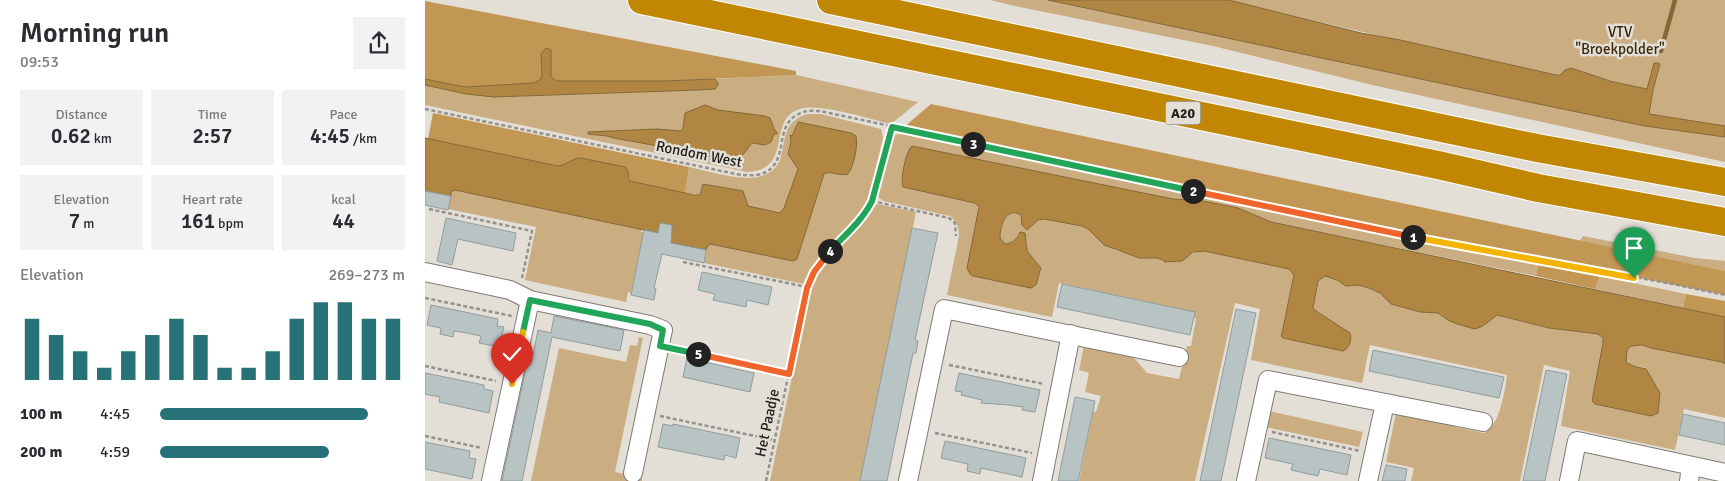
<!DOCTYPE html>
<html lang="en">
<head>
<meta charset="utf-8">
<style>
	body { margin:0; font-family:Signika,sans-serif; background:#f2f2f3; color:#2b2b33; height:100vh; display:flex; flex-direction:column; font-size:19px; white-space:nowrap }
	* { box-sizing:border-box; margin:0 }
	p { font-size:16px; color:#7c7c81 }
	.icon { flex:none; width:28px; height:28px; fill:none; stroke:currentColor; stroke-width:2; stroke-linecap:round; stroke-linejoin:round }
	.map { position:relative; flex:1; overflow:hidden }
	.panel { display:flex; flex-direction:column; background:#fff; width:425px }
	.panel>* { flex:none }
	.pin { position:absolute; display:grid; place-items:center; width:42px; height:42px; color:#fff; margin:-51px -21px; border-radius:50% 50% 50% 0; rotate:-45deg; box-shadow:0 0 5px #0007 }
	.pin .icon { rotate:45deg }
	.km { position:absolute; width:25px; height:25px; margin:-12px; border-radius:50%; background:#222; color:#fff; font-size:14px; line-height:25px; text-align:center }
	.round { display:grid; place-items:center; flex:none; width:52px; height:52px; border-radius:0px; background:#f2f2f3 }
	.summary { display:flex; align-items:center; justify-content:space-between; height:85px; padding:0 20px }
	h1 { font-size:28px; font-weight:600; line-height:38px }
	.metrics { display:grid; grid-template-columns:repeat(3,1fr); gap:8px; height:85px; padding:5px 20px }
	.metrics div { display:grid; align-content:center; border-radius:0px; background:#f2f2f3; text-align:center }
	.metrics b { font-size:21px; font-weight:600 }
	.metrics small { font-size:14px; font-weight:400 }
	.metrics p { font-size:14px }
	.chart { height:140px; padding:10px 20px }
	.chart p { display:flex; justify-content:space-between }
	.chart svg { width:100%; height:90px; margin-top:5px; stroke:#277178; stroke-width:6 }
	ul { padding:0 20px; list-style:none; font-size:16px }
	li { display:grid; grid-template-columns:80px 60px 1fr; align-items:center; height:38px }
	li i { height:12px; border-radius:6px; background:#277178 }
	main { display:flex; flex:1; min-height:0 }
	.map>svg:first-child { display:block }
	.green { fill:#caad80 }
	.forest { fill:#c19753 }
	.water { fill:#b08642; stroke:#856837 }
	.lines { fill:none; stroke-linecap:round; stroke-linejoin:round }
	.stream { stroke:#856837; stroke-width:4.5 }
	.building { fill:#b8c3c4; stroke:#919c9d }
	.street-casing { stroke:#7f7a73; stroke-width:20 }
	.highway-casing { stroke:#fff; stroke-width:30 }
	.path { stroke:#95928c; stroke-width:2.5; stroke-dasharray:4 2.5; stroke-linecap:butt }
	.street { stroke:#fff; stroke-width:18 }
	.highway { stroke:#c28702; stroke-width:28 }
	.split-1-casing { stroke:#fff; stroke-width:10 }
	.split-2-casing { stroke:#fff; stroke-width:10 }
	.split-3-casing { stroke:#fff; stroke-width:10 }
	.split-4-casing { stroke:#fff; stroke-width:10 }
	.split-5-casing { stroke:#fff; stroke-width:10 }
	.split-6-casing { stroke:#fff; stroke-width:10 }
	.split-7-casing { stroke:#fff; stroke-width:10 }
	.split-1 { stroke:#f5b400; stroke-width:6 }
	.split-2 { stroke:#f0652b; stroke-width:6 }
	.split-3 { stroke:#22a559; stroke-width:6 }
	.split-4 { stroke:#22a559; stroke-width:6 }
	.split-5 { stroke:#f0652b; stroke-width:6 }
	.split-6 { stroke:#22a559; stroke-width:6 }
	.split-7 { stroke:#f5b400; stroke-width:6 }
	.labels { text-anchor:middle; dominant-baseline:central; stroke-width:5; stroke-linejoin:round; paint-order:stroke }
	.shield { fill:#e3ded6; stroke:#5c5a55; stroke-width:1 }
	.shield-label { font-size:14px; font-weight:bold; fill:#22211e }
	.park-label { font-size:15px; fill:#3a2809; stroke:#e3ded6 }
	.street-label { font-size:15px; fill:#22211e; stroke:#e3ded6 }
</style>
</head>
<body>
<main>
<section class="panel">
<div class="summary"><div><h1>Morning run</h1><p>09:53</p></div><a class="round"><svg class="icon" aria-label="share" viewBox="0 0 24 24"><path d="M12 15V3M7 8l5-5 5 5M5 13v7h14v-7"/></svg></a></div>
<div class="metrics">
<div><p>Distance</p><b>0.62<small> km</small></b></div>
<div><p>Time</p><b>2:57</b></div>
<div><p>Pace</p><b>4:45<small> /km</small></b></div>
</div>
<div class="metrics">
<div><p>Elevation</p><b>7<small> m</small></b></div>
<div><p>Heart rate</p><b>161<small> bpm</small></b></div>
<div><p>kcal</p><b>44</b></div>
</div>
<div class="chart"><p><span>Elevation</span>269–273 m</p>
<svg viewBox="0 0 160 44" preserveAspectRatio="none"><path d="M5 44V14M15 44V22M25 44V30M35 44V38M45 44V30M55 44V22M65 44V14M75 44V22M85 44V38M95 44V38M105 44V30M115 44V14M125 44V6M135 44V6M145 44V14M155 44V14"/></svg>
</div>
<ul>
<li><b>100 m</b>4:45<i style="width:85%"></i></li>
<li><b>200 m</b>4:59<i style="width:69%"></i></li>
</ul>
</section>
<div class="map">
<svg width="1300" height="481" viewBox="0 0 1300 481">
	<rect width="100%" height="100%" fill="#e3ded6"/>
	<!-- green -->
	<g class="green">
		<path d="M565,0H623L1104,102L1220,126L1300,137V162L952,86L788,46L590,6Z"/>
		<path d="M804,0H1300V126L1224,114L1228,90L1235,64L1226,77L1222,89L1140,70L1135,75H1131C1022,52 913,27 804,0Z"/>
		<path d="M371,75L493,102L466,124C444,119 400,105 380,108C338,114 372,170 322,172L0,105V85L41,94L73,97L273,90L292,87V81L290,79Z"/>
		<path d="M382,114H396L456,129L458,138L443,202L440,209L392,262L379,284L279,263L282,247L285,244L368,261L372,259L399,174L402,172L420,175C430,169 432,144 429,134L372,122L367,136L364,137L367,138L363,154L373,169L359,208L355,213L322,206L318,191L278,184L275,195L260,193L264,167C290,172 341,192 355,160C361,138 358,122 382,114Z"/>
		<path d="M479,133L1051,253L1114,264L1111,276L846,222L813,208L778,201L748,199L550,203L609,287L611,285L616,271L614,265L602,251L601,243L594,233C592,240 586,243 580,244L575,238C575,226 581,206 596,215L597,225L619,219L657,226L663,229L679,245L690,250L714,258H734L737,262L752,261L772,251H779L864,269L869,275L856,336L925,333L891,311L888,308L893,281L900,276L912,280L921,286L933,285L944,288L955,293L966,304L995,312L1013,313L1018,318L1050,329L1054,328L1072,315L1124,328L1173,334L1178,339V343L1167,401L1170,404L1226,416L1233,413L1218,367L1208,366L1201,362L1202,350L1206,346L1217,345L1226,348L1297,362L1300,364V418L1259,409L1250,450L1136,426L1145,371L1119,365L1095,481H986L989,468L961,462L971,413L1020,420L1030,427L1059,433C1075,426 1080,390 1082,375L945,345L937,383L826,360L835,309L810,303L770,481H654L668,411L671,412L676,396L660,392L664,373L654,370L659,346L704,355L710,359L722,373L754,379L762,346H766L771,319L769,318L770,312L634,283L627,317L522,295L534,236C534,227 532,222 525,216L459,201L453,197L464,141L469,135Z"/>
		<path d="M30,190L217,229L216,232H219L206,293L203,292L201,302L100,280L111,227L23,209L26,192Z"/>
		<path d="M452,204L491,212L435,481H345L386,287L396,269L442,217Z"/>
		<path d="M1158,236L1270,258L1300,261V271L1155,241Z"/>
		<path d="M1175,276L1261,294L1258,308L1170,289Z"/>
		<path d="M214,337L218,338L190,472L217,478V481H106L134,348L201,362L205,345L212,346Z"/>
		<path d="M844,411L938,432L934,447L840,427Z"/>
	</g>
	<!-- forest -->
	<g class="forest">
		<path d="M0,1L371,71V75L238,81H133L128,79L126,76V50L116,54L117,75L115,80L109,83L40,87L0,79Z"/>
		<path d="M506,104L1300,271V295L765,188L685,170L479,127Z"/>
		<path d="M8,113L264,167L260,193L205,181L202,169L156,158C147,158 142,165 133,166L3,139Z"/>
		<path d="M1114,264L1175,276L1170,289L1111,276Z"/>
		<path d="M1261,294L1300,301V317L1258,308Z"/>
	</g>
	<!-- water -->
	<g class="water">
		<path d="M623,0H804L936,33L975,40L1131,75H1135L1140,70L1146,68L1185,81L1222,89L1229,63H1233L1235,64L1228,90L1224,114L1300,126V137L1220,126L1104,102Z"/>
		<path d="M121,48L126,50V76L128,79L133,81H238L290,79L293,83V85L290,89L273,90L69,97L41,94L0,85V79L40,87L109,83L115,80L117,75L116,54Z"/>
		<path d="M280,105L293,110L340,116L345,118L350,131L352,132V134H349L346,142L340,145L327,143L313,161L308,162L266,152L189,138L182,136L163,134V132L232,129L256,131L258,128L260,113Z"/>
		<path d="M373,122L426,133L431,136C433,146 429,166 423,174C415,177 406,170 399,174L372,259L368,261L285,244L282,247L281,250L246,243L247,225L235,223L233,233L30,190L26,192V196L0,191V138L133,166C142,165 147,158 156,158L200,167C205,170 202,177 205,181L269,195H275L278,184L318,191L323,206L355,213L359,208L373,169L363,154L366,142L365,135L367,136Z"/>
		<path d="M487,146L748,199L778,201L813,208L846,222L1300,317V364L1297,362L1226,348L1217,345L1206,346L1202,350L1201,362L1208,366L1221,369L1235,393L1233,413L1226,416L1170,404L1167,401L1178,343V338L1173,334L1124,328L1072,315C1065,320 1059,327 1050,329C1036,325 1024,323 1013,313L995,312L966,304L955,293L944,288L933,285L921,286L912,280L900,276L893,281L888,308L891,311L925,333C927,338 925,348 918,351L858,338L856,336L857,333L869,275L864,269L779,251L768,252L757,261L740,262L733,258H714L679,245L663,229L657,226L619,219L613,220L602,230L597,225L596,215C581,206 575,226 575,238L580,244C588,243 592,239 595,232L600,233L602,251L616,268L611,285L606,288L548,276L545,274L542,268L554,207L550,203L478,187C475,179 481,151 487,146Z"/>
	</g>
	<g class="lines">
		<!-- stream -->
		<path class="stream" d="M1236,51L1250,0"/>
	</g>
	<!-- building -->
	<g class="building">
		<path d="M0,191L26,196L23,210L0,205Z"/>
		<path d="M21,218L91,233L88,251L33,239L27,265L12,261Z"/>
		<path d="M235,223L247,225L246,243L281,250L279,263L237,254L229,288L231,289L229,300L206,295L219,230L233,233Z"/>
		<path d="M487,228L513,233L490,340L493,341L491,353H488L462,481H435Z"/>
		<path d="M277,272L347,287L343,305L322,300L321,307L288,300L290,294L273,290Z"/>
		<path d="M637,284L770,312L765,335L632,307Z"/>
		<path d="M6,305L73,319L72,326L79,327L74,347L54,343L56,336L42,333L29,331L28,337L15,334L16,328L2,325Z"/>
		<path d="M811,309L831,313L796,481H775Z"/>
		<path d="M129,316L199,330L195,351L127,337L97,481H77L102,364L106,365L113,330L126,333Z"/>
		<path d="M948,350L1079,377L1074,398L944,371Z"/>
		<path d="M262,358L329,373L325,392L258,377Z"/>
		<path d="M1121,370L1142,374L1120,481H1098Z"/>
		<path d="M0,373L59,385V389L68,391L64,413L14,402L15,397L0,394Z"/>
		<path d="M534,373L615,390L610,412L597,410L598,407L584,405L556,403L557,400L536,395L537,392L530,391Z"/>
		<path d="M650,397L670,401L653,481H633Z"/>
		<path d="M1258,414L1300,423V445L1254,435Z"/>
		<path d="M238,424L248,426V424L315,438L311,458L300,455L299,460L233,447Z"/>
		<path d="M844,438L926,455L922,475L895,469L893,476L866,470L868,464L840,458Z"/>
		<path d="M520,441L601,458L597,477L556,468L555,474L542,471L543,464L516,458Z"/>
		<path d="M0,442L45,451L44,458L51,459L47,479L0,469Z"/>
		<path d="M961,465L982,469L980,481H957Z"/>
	</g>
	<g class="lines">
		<defs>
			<g id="street">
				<path d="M0,272L85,290L105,300L225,325L238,330L208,473"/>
				<path d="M66,481L105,300"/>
				<path d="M483,481L519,309L754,357"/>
				<path d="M617,481L646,334"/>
				<path d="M821,481L843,380L1058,422"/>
				<path d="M943,481L960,403"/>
				<path d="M1144,481L1152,441L1300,473"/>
				<path d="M1264,481L1266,466"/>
			</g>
			<g id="highway">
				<path d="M217,0L1013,165L1113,188L1300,222"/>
				<path d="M406,0L1112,148L1300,182"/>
			</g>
		</defs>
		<!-- street casing -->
		<use href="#street" class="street-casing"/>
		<!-- highway casing -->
		<use href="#highway" class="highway-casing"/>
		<!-- path -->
		<g class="path">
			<path d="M0,109L316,175C322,175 330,176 336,174C367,164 346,124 376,113C382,110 389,111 395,111L981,236L1248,284L1300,295"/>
			<path d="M447,201L524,218L530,223L531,236"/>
			<path d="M4,209L107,231L97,278"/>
			<path d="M258,262L382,287"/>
			<path d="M0,298L87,316"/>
			<path d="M251,350L364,374"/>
			<path d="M524,365L619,384"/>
			<path d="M0,366L71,381"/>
			<path d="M235,416L349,440"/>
			<path d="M847,432L935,451"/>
			<path d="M510,433L607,453"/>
			<path d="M0,436L57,448"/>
			<path d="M341,481L382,287L396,262L443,209L447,201L467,127"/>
		</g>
		<!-- street -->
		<use href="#street" class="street"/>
		<!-- highway -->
		<use href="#highway" class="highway"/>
	</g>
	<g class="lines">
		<defs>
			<path id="split-1" d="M988,237L1209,278"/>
			<path id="split-2" d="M768,191L988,237"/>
			<path id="split-3" d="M548,144L768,191"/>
			<path id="split-4" d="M405,251C420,235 437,221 447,201L467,127L548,144"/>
			<path id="split-5" d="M273,354L364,374L382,288L389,272L405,251"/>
			<path id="split-6" d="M98,332L105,300L225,324L238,330L235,346L273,354"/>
			<path id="split-7" d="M87,384L98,332"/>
		</defs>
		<!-- split-1 casing -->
		<use href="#split-1" class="split-1-casing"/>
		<!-- split-2 casing -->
		<use href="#split-2" class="split-2-casing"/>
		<!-- split-3 casing -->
		<use href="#split-3" class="split-3-casing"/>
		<!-- split-4 casing -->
		<use href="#split-4" class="split-4-casing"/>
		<!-- split-5 casing -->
		<use href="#split-5" class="split-5-casing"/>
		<!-- split-6 casing -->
		<use href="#split-6" class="split-6-casing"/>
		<!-- split-7 casing -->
		<use href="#split-7" class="split-7-casing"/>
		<!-- split-1 -->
		<use href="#split-1" class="split-1"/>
		<!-- split-2 -->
		<use href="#split-2" class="split-2"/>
		<!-- split-3 -->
		<use href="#split-3" class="split-3"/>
		<!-- split-4 -->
		<use href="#split-4" class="split-4"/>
		<!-- split-5 -->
		<use href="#split-5" class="split-5"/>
		<!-- split-6 -->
		<use href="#split-6" class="split-6"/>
		<!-- split-7 -->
		<use href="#split-7" class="split-7"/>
	</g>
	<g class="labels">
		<!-- shield labels -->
		<rect class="shield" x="740.5" y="101.5" width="35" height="23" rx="4"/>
		<g class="shield-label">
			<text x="758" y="113">A20</text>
		</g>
		<!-- park labels -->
		<g class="park-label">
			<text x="1195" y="32">VTV<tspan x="1195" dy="17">"Broekpolder"</tspan></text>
		</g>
		<!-- street labels -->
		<g class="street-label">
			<text transform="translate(274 154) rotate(11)">Rondom West</text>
			<text transform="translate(342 423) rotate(-78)">Het Paadje</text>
		</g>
	</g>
</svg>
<div class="pin" style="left:1209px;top:278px;background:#1e9e55"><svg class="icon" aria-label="arrive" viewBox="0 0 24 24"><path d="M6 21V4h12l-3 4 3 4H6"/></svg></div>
<div class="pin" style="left:87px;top:384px;background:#d93025"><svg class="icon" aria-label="check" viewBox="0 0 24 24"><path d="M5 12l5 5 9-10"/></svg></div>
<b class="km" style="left:988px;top:237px">1</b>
<b class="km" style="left:768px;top:191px">2</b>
<b class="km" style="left:548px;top:144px">3</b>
<b class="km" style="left:405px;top:251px">4</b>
<b class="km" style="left:273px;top:354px">5</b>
</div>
</main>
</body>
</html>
